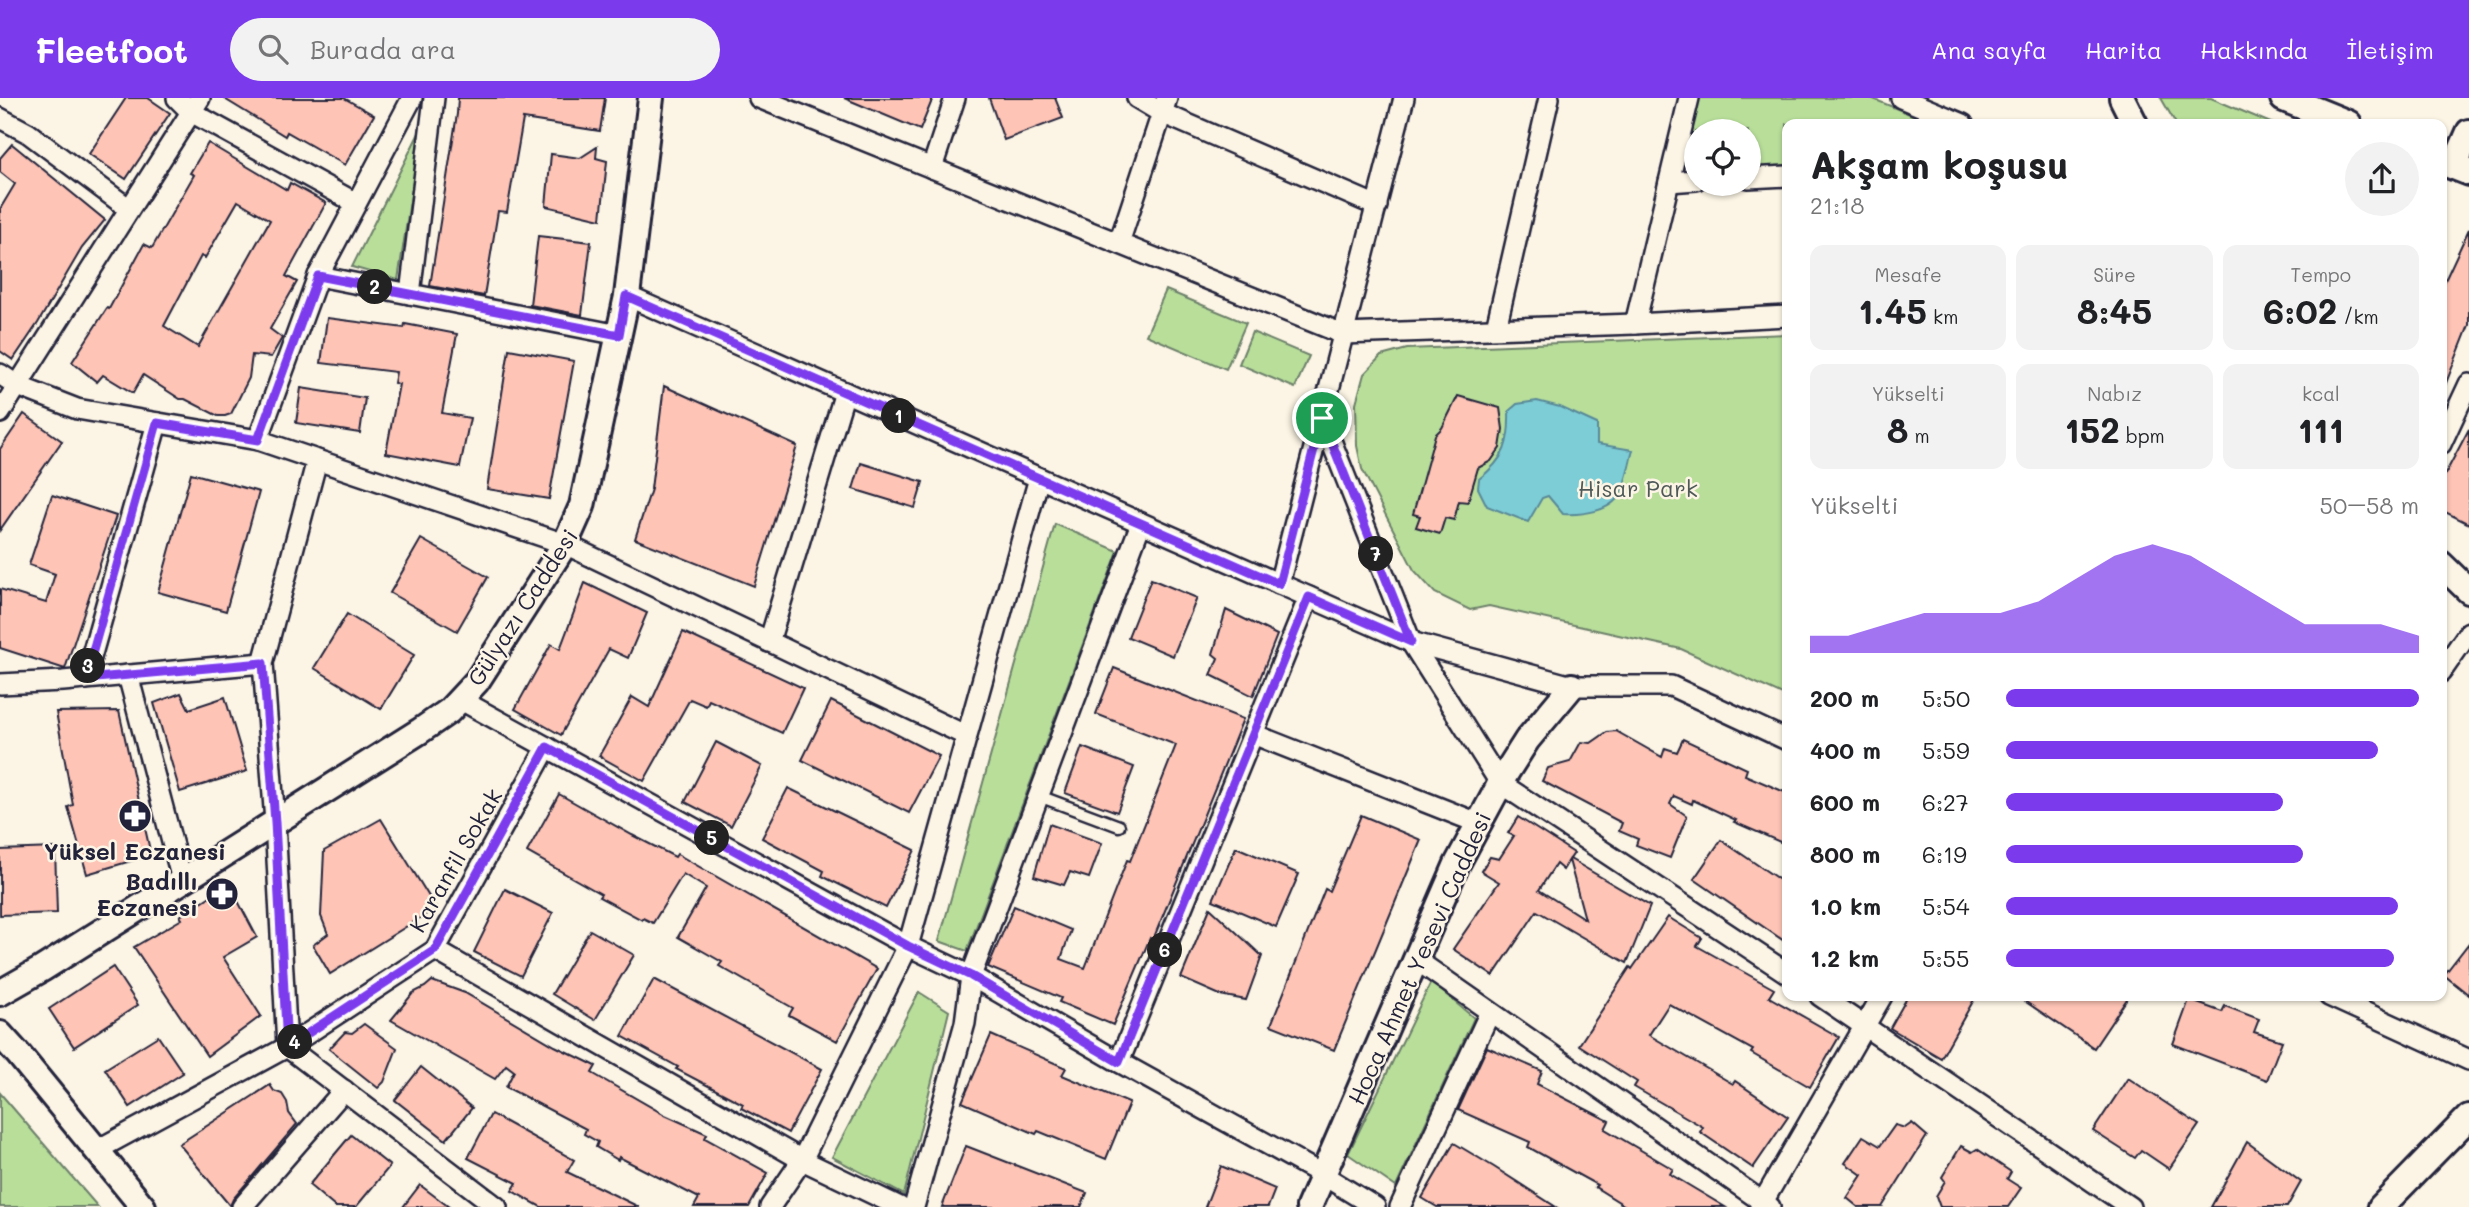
<!DOCTYPE html>
<html lang="tr">
<head>
<meta charset="utf-8">
<style>
	body { margin:0; font-family:Mali,sans-serif; background:#f2f2f2; color:#202124; height:100vh; display:flex; flex-direction:column; font-size:26px; white-space:nowrap }
	* { box-sizing:border-box; margin:0 }
	p { font-size:23px; color:#757577 }
	.icon { flex:none; width:38px; height:38px; fill:none; stroke:currentColor; stroke-width:2; stroke-linecap:round; stroke-linejoin:round }
	.map { position:relative; flex:1; overflow:hidden }
	.details { position:absolute; left:1782px; top:21px; width:665px; height:882px; display:flex; flex-direction:column; background:#fff; border-radius:14px; box-shadow:0 2px 5px #0004 }
	.details>* { flex:none }
	.fabs { position:absolute; left:1684px; top:21px; display:grid; gap:14px }
	.fabs a { display:grid; place-items:center; width:77px; height:77px; border-radius:50%; background:#fff; box-shadow:0 2px 5px #0004; font-size:35px }
	.pin { position:absolute; display:grid; place-items:center; width:60px; height:60px; color:#fff; margin:-30px; border:4px solid #fff; border-radius:50%; box-shadow:0 2px 7px #0007 }
	.km { position:absolute; width:35px; height:35px; margin:-18px; border-radius:50%; background:#222; color:#fff; font-size:19px; line-height:35px; text-align:center }
	.round { display:grid; place-items:center; flex:none; width:74px; height:74px; border-radius:37px; background:#f2f2f2 }
	.overview { display:flex; align-items:center; justify-content:space-between; height:119px; padding:0 28px }
	h1 { font-size:38px; font-weight:800; line-height:52px }
	.metrics { display:grid; grid-template-columns:repeat(3,1fr); gap:10px; height:119px; padding:7px 28px }
	.metrics div { display:grid; align-content:center; border-radius:14px; background:#f2f2f2; text-align:center }
	.metrics b { font-size:35px; font-weight:800 }
	.metrics small { font-size:19px; font-weight:400 }
	.metrics p { font-size:19px }
	.chart { height:196px; padding:14px 28px }
	.chart p { display:flex; justify-content:space-between }
	.chart svg { width:100%; height:126px; margin-top:7px; fill:#7c3aed; opacity:.7 }
	ul { padding:0 28px; list-style:none; font-size:23px }
	li { display:grid; grid-template-columns:112px 84px 1fr; align-items:center; height:52px }
	li i { height:18px; border-radius:9px; background:#7c3aed }
	header { display:flex; align-items:center; gap:42px; box-sizing:border-box; height:98px; padding:0 35px; background:#7c3aed; color:#fff }
	header strong { font-size:33px }
	nav { display:flex; gap:38px; margin-inline-start:auto; font-size:24px }
	.search { width:490px; height:63px; background:#f2f2f2; display:flex; align-items:center; gap:18px; box-sizing:border-box; padding:0 24px; border-radius:38px; color:#757577; font-size:26px }
	.map>svg:first-child { display:block }
	.green { fill:#b8de9a; stroke:#6d806a; stroke-width:2 }
	.water { fill:#7dcdd6; stroke:#598998; stroke-width:2 }
	.building { fill:#fec4b5; stroke:#22223b; stroke-width:2; fill-rule:evenodd }
	.lines { fill:none; stroke-linecap:round; stroke-linejoin:round }
	.service-casing { stroke:#22223b; stroke-width:15 }
	.minor-casing { stroke:#22223b; stroke-width:24 }
	.tertiary-casing { stroke:#22223b; stroke-width:30 }
	.secondary-casing { stroke:#22223b; stroke-width:32 }
	.service { stroke:#fcf5e5; stroke-width:10 }
	.minor { stroke:#fcf5e5; stroke-width:19 }
	.tertiary { stroke:#fcf5e5; stroke-width:24 }
	.secondary { stroke:#fcf5e5; stroke-width:26 }
	.route-casing { stroke:#fff; stroke-width:14 }
	.route { stroke:#7c3aed; stroke-width:9 }
	.labels { text-anchor:middle; dominant-baseline:central; stroke-width:5; stroke-linejoin:round; paint-order:stroke }
	.park-label { font-size:23px; fill:#4f5a58; stroke:#fcf5e5 }
	.street-label { font-size:23px; fill:#22223b; stroke:#fcf5e5 }
	.poi-label { font-size:23px; font-weight:bold; fill:#22223b; stroke:#fcf5e5 }
</style>
</head>
<body>
<header>
<strong>Fleetfoot</strong>
<div class="search"><svg class="icon" aria-label="search" viewBox="0 0 24 24"><circle cx="10" cy="10" r="6"/><path d="M15 15l6 6"/></svg>Burada ara</div>
<nav><a>Ana sayfa</a><a>Harita</a><a>Hakkında</a><a>İletişim</a></nav>
</header>
<div class="map">
<svg width="2469" height="1109" viewBox="0 0 2469 1109">
	<rect width="100%" height="100%" fill="#fcf5e5"/>
	<filter id="ink" filterUnits="userSpaceOnUse"><feTurbulence type="fractalNoise" baseFrequency=".0143" numOctaves="2"/><feDisplacementMap in="SourceGraphic" scale="14" xChannelSelector="R" yChannelSelector="G"/><feConvolveMatrix kernelMatrix="1 2 1 2 8 2 1 2 1" color-interpolation-filters="sRGB"/></filter>
	<g filter="url(#ink)">
		<!-- green -->
		<g class="green">
			<path d="M1695,0H1871L1934,26H1787V69L1748,70V33H1696L1695,73L1683,56Z"/>
			<path d="M2161,0H2211L2273,26H2176Z"/>
			<path d="M421,31L398,182L352,169Z"/>
			<path d="M1166,192L1246,225L1226,271L1146,237Z"/>
			<path d="M1252,234L1309,258L1295,290L1239,266Z"/>
			<path d="M1787,236V599L1681,551L1489,508L1470,512L1435,495L1414,472L1362,371L1357,348L1356,305L1364,276L1381,258L1407,251Z"/>
			<path d="M1055,426L1118,453L967,853L939,843Z"/>
			<path d="M1431,884L1474,920L1396,1089L1348,1056Z"/>
			<path d="M919,894L949,913L904,1097L832,1059Z"/>
			<path d="M0,995L98,1109H0Z"/>
		</g>
		<!-- water -->
		<path class="water" d="M1537,303L1560,309L1597,326V346L1633,352C1629,366 1627,383 1620,396C1611,414 1581,417 1563,416L1548,398L1542,400L1528,424L1487,408L1478,390L1479,381C1505,361 1510,345 1509,313L1517,306Z"/>
		<!-- building -->
		<g class="building">
			<path d="M126,0H148L170,15L126,81L89,56Z"/>
			<path d="M223,0H344L374,17L345,67L287,34L285,38Z"/>
			<path d="M458,0H605L600,33L523,21L507,114L498,113L484,198L430,188L457,16Z"/>
			<path d="M844,0H933L920,32Z"/>
			<path d="M989,0H1055L1063,20L1004,42Z"/>
			<path d="M208,45L287,92L290,85L326,105L286,178L297,184L270,231L282,240L271,259L252,257L249,280L231,316L225,318H218L185,301H180L143,277L133,295L103,277L97,284L72,264L107,210L109,211L144,146L152,150L194,77L190,75ZM238,103L270,122L198,249L164,228L201,158L205,160Z"/>
			<path d="M12,46L105,122L82,150L38,225L13,262L0,253V111L15,86L0,74V60Z"/>
			<path d="M597,49L596,60L607,63L601,121L546,108L551,56L580,60Z"/>
			<path d="M2469,131V227L2442,295L2441,191Z"/>
			<path d="M538,138L591,144L582,217L530,207Z"/>
			<path d="M327,220L404,230L405,226L457,236L442,315L470,320L460,369L386,355L399,286L394,285L396,274L321,265Z"/>
			<path d="M509,251L574,263L549,401L487,391Z"/>
			<path d="M664,288L797,348L754,488L635,441L651,391Z"/>
			<path d="M301,290L365,300L360,335L296,325Z"/>
			<path d="M1458,298L1500,310L1503,331L1500,350L1491,363L1478,370L1468,404L1459,403L1454,422L1445,420L1440,436L1416,429L1420,418L1413,416L1435,337L1442,330Z"/>
			<path d="M24,316L62,343L0,432V351Z"/>
			<path d="M2469,331V426L2441,412V384Z"/>
			<path d="M861,365L923,384L915,410L853,391Z"/>
			<path d="M191,375L259,394L226,513L158,494Z"/>
			<path d="M52,397L116,418L65,571L0,550V491L46,505L55,476L29,467Z"/>
			<path d="M421,441L488,479L457,533L390,495Z"/>
			<path d="M1151,481L1197,500L1173,558L1128,539Z"/>
			<path d="M585,485L647,515L628,560L609,551L561,637L515,611L551,546L560,551Z"/>
			<path d="M1226,512L1277,537L1253,598L1211,577L1218,560L1213,556Z"/>
			<path d="M347,516L414,557L381,611L314,570Z"/>
			<path d="M683,534L803,590L782,635L709,602L706,608L690,601L644,683L599,658L632,599L649,609Z"/>
			<path d="M1114,570L1243,621L1153,842L1150,840L1113,927L1059,904L1061,900L988,869L1014,808L1071,832L1061,861L1085,870L1127,762L1130,763L1176,647L1096,616Z"/>
			<path d="M181,595L189,611L225,599L247,673L180,694L154,605Z"/>
			<path d="M831,603L939,658L909,715L802,662Z"/>
			<path d="M119,613L151,757L87,776L68,709L73,707L56,614Z"/>
			<path d="M1616,633L1662,659L1665,650L1677,654L1683,641L1747,671L1745,677L1787,695V747L1734,724L1736,722L1693,702L1692,706L1674,698L1670,706L1687,718L1670,760L1636,747L1638,741L1619,733L1622,725L1542,683L1548,670L1570,664L1581,644L1591,645L1607,634Z"/>
			<path d="M716,644L762,668L731,728L685,704Z"/>
			<path d="M1082,649L1134,669L1117,714L1065,695Z"/>
			<path d="M788,690L915,752L886,810L822,778L824,773L762,740Z"/>
			<path d="M559,696L632,737L675,759L677,756L877,871L837,943L789,917L793,910L719,868L722,864L678,839L706,790L683,776L653,825L643,820L642,822L599,799L601,796L527,754Z"/>
			<path d="M1361,717L1421,742L1334,952L1271,927L1325,791L1329,793Z"/>
			<path d="M1518,719L1574,755L1570,761L1650,808L1627,865L1537,813L1493,878L1453,851L1499,784L1481,773L1490,759L1499,761L1514,738L1508,735ZM1569,762L1585,821L1539,792L1556,766L1563,772Z"/>
			<path d="M381,721L436,810L330,876L313,847L328,836L321,818L324,753Z"/>
			<path d="M1049,726L1102,745L1089,780L1070,774L1064,787L1034,778Z"/>
			<path d="M1721,742L1787,787V845L1694,781Z"/>
			<path d="M1236,749L1299,776L1276,829L1213,802Z"/>
			<path d="M55,750L57,815L0,817V752Z"/>
			<path d="M229,786L257,839L223,859L261,918L207,958L134,849L182,821L180,818Z"/>
			<path d="M505,791L553,815L521,878L474,854Z"/>
			<path d="M1210,810L1262,858L1246,902L1220,897L1181,880Z"/>
			<path d="M1668,819L1702,840L1697,848L1774,891L1769,899L1839,939L1810,989L1751,955L1753,952L1669,906L1649,937L1733,986L1735,983L1788,1019L1753,1070L1700,1034L1703,1029L1634,989L1637,984L1579,947L1630,869L1632,871Z"/>
			<path d="M590,832L634,857L595,922L552,896Z"/>
			<path d="M2469,845V897L2444,877Z"/>
			<path d="M113,869L138,907L74,949L49,911Z"/>
			<path d="M654,881L822,971L788,1035L741,1010L743,1006L676,971L678,969L622,938Z"/>
			<path d="M432,883L465,895L555,948L596,968L592,975L665,1017L707,1036L705,1040L768,1075L749,1109H694L699,1100L619,1059L618,1062L596,1049L598,1044L584,1036L586,1031L506,989L514,973L506,967L495,981L391,922L413,895L425,889Z"/>
			<path d="M1908,898H1976L1941,960L1890,930Z"/>
			<path d="M2017,898H2129L2094,950Z"/>
			<path d="M2189,902L2222,914L2225,908L2259,921L2254,934L2282,943L2267,982L2173,946Z"/>
			<path d="M364,926L397,950L384,984L378,990L329,951L345,934L352,935Z"/>
			<path d="M991,937L1066,970L1062,977L1129,1005L1106,1061L1038,1033L1036,1036L962,1004Z"/>
			<path d="M158,938L183,975L130,1009L105,971Z"/>
			<path d="M1487,949L1542,973L1537,986L1609,1023L1605,1031L1673,1071L1670,1076L1725,1109H1627L1595,1089L1597,1087L1528,1049L1530,1044L1458,1012Z"/>
			<path d="M421,969L472,1010L446,1042L395,1002Z"/>
			<path d="M2128,980L2199,1027L2169,1071L2141,1052L2135,1060L2093,1033Z"/>
			<path d="M270,987L274,993L282,996L287,1004L289,1015L297,1026L233,1101L230,1108L179,1046Z"/>
			<path d="M491,1016L574,1062L567,1074L639,1109H541L512,1093L517,1085L468,1060Z"/>
			<path d="M1912,1025L1927,1038L1882,1109H1858L1847,1100L1862,1077L1845,1065L1863,1038L1880,1048L1895,1027L1905,1030Z"/>
			<path d="M351,1037L390,1068L356,1109H335L309,1087Z"/>
			<path d="M2247,1044L2301,1084L2287,1109H2211Z"/>
			<path d="M1454,1045L1494,1069L1556,1109H1437L1422,1100Z"/>
			<path d="M966,1048L1087,1095L1081,1109H942Z"/>
			<path d="M1961,1048L1972,1054L1977,1051L2011,1074L2007,1081L2021,1090L2008,1109H1940L1936,1098L1945,1083L1942,1079Z"/>
			<path d="M1221,1068L1275,1091L1268,1109H1205Z"/>
			<path d="M420,1087L449,1109H403Z"/>
		</g>
		<g class="lines">
			<defs>
				<path id="service" d="M1039,698L1119,728"/>
				<g id="minor">
					<path d="M177,0L191,14L356,105"/>
					<path d="M759,0L1343,236L1635,226L1787,218"/>
					<path d="M1137,0L1162,15L1377,108"/>
					<path d="M1901,0L1963,26"/>
					<path d="M0,20L28,35L128,110"/>
					<path d="M932,70L955,0"/>
					<path d="M1748,80L1787,78"/>
					<path d="M1669,84L1696,82"/>
					<path d="M1119,145L1167,0"/>
					<path d="M318,178L619,237"/>
					<path d="M410,196L434,0"/>
					<path d="M627,198L1411,544L1572,588H1671L1787,642"/>
					<path d="M1635,226L1689,0"/>
					<path d="M1496,230L1549,0"/>
					<path d="M0,276L18,288L77,311L258,342L565,446L967,638"/>
					<path d="M0,315L200,0"/>
					<path d="M1322,320L1411,544L1500,685L1787,875"/>
					<path d="M258,342L318,178L412,0"/>
					<path d="M2441,346L2469,286"/>
					<path d="M317,362L263,565L275,724L287,949L497,1109"/>
					<path d="M1279,486L1404,0"/>
					<path d="M769,544L845,294"/>
					<path d="M2441,574L2469,534"/>
					<path d="M128,577L182,782"/>
					<path d="M85,581L157,325"/>
					<path d="M0,586L63,583L263,565"/>
					<path d="M461,602L908,848L971,878L1119,964L1323,1077L1375,1109"/>
					<path d="M1253,636L1478,725"/>
					<path d="M435,852L802,1062L900,1109"/>
					<path d="M1415,861L1770,1109"/>
					<path d="M1820,898L2130,1109"/>
					<path d="M2329,898L2469,962"/>
					<path d="M1119,964L1309,499"/>
					<path d="M97,1052L287,949L435,852L547,649"/>
					<path d="M242,1109L344,992"/>
					<path d="M770,1109L802,1062L908,848L1039,380"/>
					<path d="M914,1109L965,925L971,878L1141,425"/>
					<path d="M1400,1109L1490,914"/>
					<path d="M1760,1109L1882,898"/>
				</g>
				<g id="tertiary">
					<path d="M2122,0L2135,26"/>
					<path d="M2454,68L2469,34"/>
					<path d="M2441,466L2469,493"/>
					<path d="M0,895L42,871L420,633L449,613L477,583L565,446L582,408L627,198L651,0"/>
					<path d="M0,936L19,957L143,1109"/>
					<path d="M1309,1109L1457,766L1506,675L1527,642L1572,588"/>
					<path d="M2381,1109L2469,1019"/>
				</g>
				<g id="secondary">
					<path d="M2284,0L2348,26"/>
					<path d="M2441,63L2469,74"/>
				</g>
			</defs>
			<!-- service casing -->
			<use href="#service" class="service-casing"/>
			<!-- minor casing -->
			<use href="#minor" class="minor-casing"/>
			<!-- tertiary casing -->
			<use href="#tertiary" class="tertiary-casing"/>
			<!-- secondary casing -->
			<use href="#secondary" class="secondary-casing"/>
			<!-- service -->
			<use href="#service" class="service"/>
			<!-- minor -->
			<use href="#minor" class="minor"/>
			<!-- tertiary -->
			<use href="#tertiary" class="tertiary"/>
			<!-- secondary -->
			<use href="#secondary" class="secondary"/>
		</g>
	</g>
	<g class="lines" filter="url(#ink)">
		<defs>
			<path id="route" d="M318,178L619,237L626,198L1279,486L1322,320L1411,544L1309,499L1119,964L971,878L908,848L547,649L435,852L287,949L275,724L263,565L85,581L157,325L258,342Z"/>
		</defs>
		<!-- route casing -->
		<use href="#route" class="route-casing"/>
		<!-- route -->
		<use href="#route" class="route"/>
	</g>
	<!-- icons -->
	<defs>
		<symbol id="pharmacy-disc" viewBox="-11 -11 22 22"><circle r="9.5" fill="#22223b" stroke="#fcf5e5"/><path d="M-2-6h4v4h4v4h-4v4h-4v-4h-4v-4h4Z" fill="#fff"/></symbol>
	</defs>
	<g fill-rule="evenodd">
		<use href="#pharmacy-disc" x="116" y="699" width="38" height="38"/>
		<use href="#pharmacy-disc" x="203" y="777" width="38" height="38"/>
	</g>
	<g class="labels">
		<!-- park labels -->
		<g class="park-label">
			<text x="1638" y="390">Hisar Park</text>
		</g>
		<!-- street labels -->
		<g class="street-label">
			<text transform="translate(522 509) rotate(-57)">Gülyazı Caddesi</text>
			<text transform="translate(455 762) rotate(-60)">Karanfil Sokak</text>
			<text transform="translate(1419 860) rotate(-66)">Hoca Ahmet Yesevi Caddesi</text>
		</g>
		<!-- poi labels -->
		<g class="poi-label">
			<text x="135" y="753">Yüksel Eczanesi</text>
			<text x="198" y="783" text-anchor="end">Badıllı<tspan x="198" dy="26">Eczanesi</tspan></text>
		</g>
	</g>
</svg>
<div class="fabs">
<a><svg class="icon" aria-label="locate" viewBox="0 0 24 24"><circle cx="12" cy="12" r="6"/><path d="M12 2v4M12 18v4M2 12h4M18 12h4"/></svg></a>
</div>
<div class="pin" style="left:1322px;top:320px;background:#1e9e55"><svg class="icon" aria-label="arrive" viewBox="0 0 24 24"><path d="M6 21V4h12l-3 4 3 4H6"/></svg></div>
<b class="km" style="left:899px;top:318px">1</b>
<b class="km" style="left:375px;top:189px">2</b>
<b class="km" style="left:88px;top:568px">3</b>
<b class="km" style="left:295px;top:944px">4</b>
<b class="km" style="left:712px;top:740px">5</b>
<b class="km" style="left:1165px;top:852px">6</b>
<b class="km" style="left:1376px;top:456px">7</b>
<section class="details">
<div class="overview"><div><h1>Akşam koşusu</h1><p>21:18</p></div><a class="round"><svg class="icon" aria-label="share" viewBox="0 0 24 24"><path d="M12 15V3M7 8l5-5 5 5M5 13v7h14v-7"/></svg></a></div>
<div class="metrics">
<div><p>Mesafe</p><b>1.45<small> km</small></b></div>
<div><p>Süre</p><b>8:45</b></div>
<div><p>Tempo</p><b>6:02<small> /km</small></b></div>
</div>
<div class="metrics">
<div><p>Yükselti</p><b>8<small> m</small></b></div>
<div><p>Nabız</p><b>152<small> bpm</small></b></div>
<div><p>kcal</p><b>111</b></div>
</div>
<div class="chart"><p><span>Yükselti</span>50–58 m</p>
<svg viewBox="0 0 160 44" preserveAspectRatio="none"><path d="M0 44V38L10 38L20 34L30 30L40 30L50 30L60 26L70 18L80 10L90 6L100 10L110 18L120 26L130 34L140 34L150 34L160 38V44z"/></svg>
</div>
<ul>
<li><b>200 m</b>5:50<i style="width:100%"></i></li>
<li><b>400 m</b>5:59<i style="width:90%"></i></li>
<li><b>600 m</b>6:27<i style="width:67%"></i></li>
<li><b>800 m</b>6:19<i style="width:72%"></i></li>
<li><b>1.0 km</b>5:54<i style="width:95%"></i></li>
<li><b>1.2 km</b>5:55<i style="width:94%"></i></li>
</ul>
</section>
</div>
</body>
</html>
